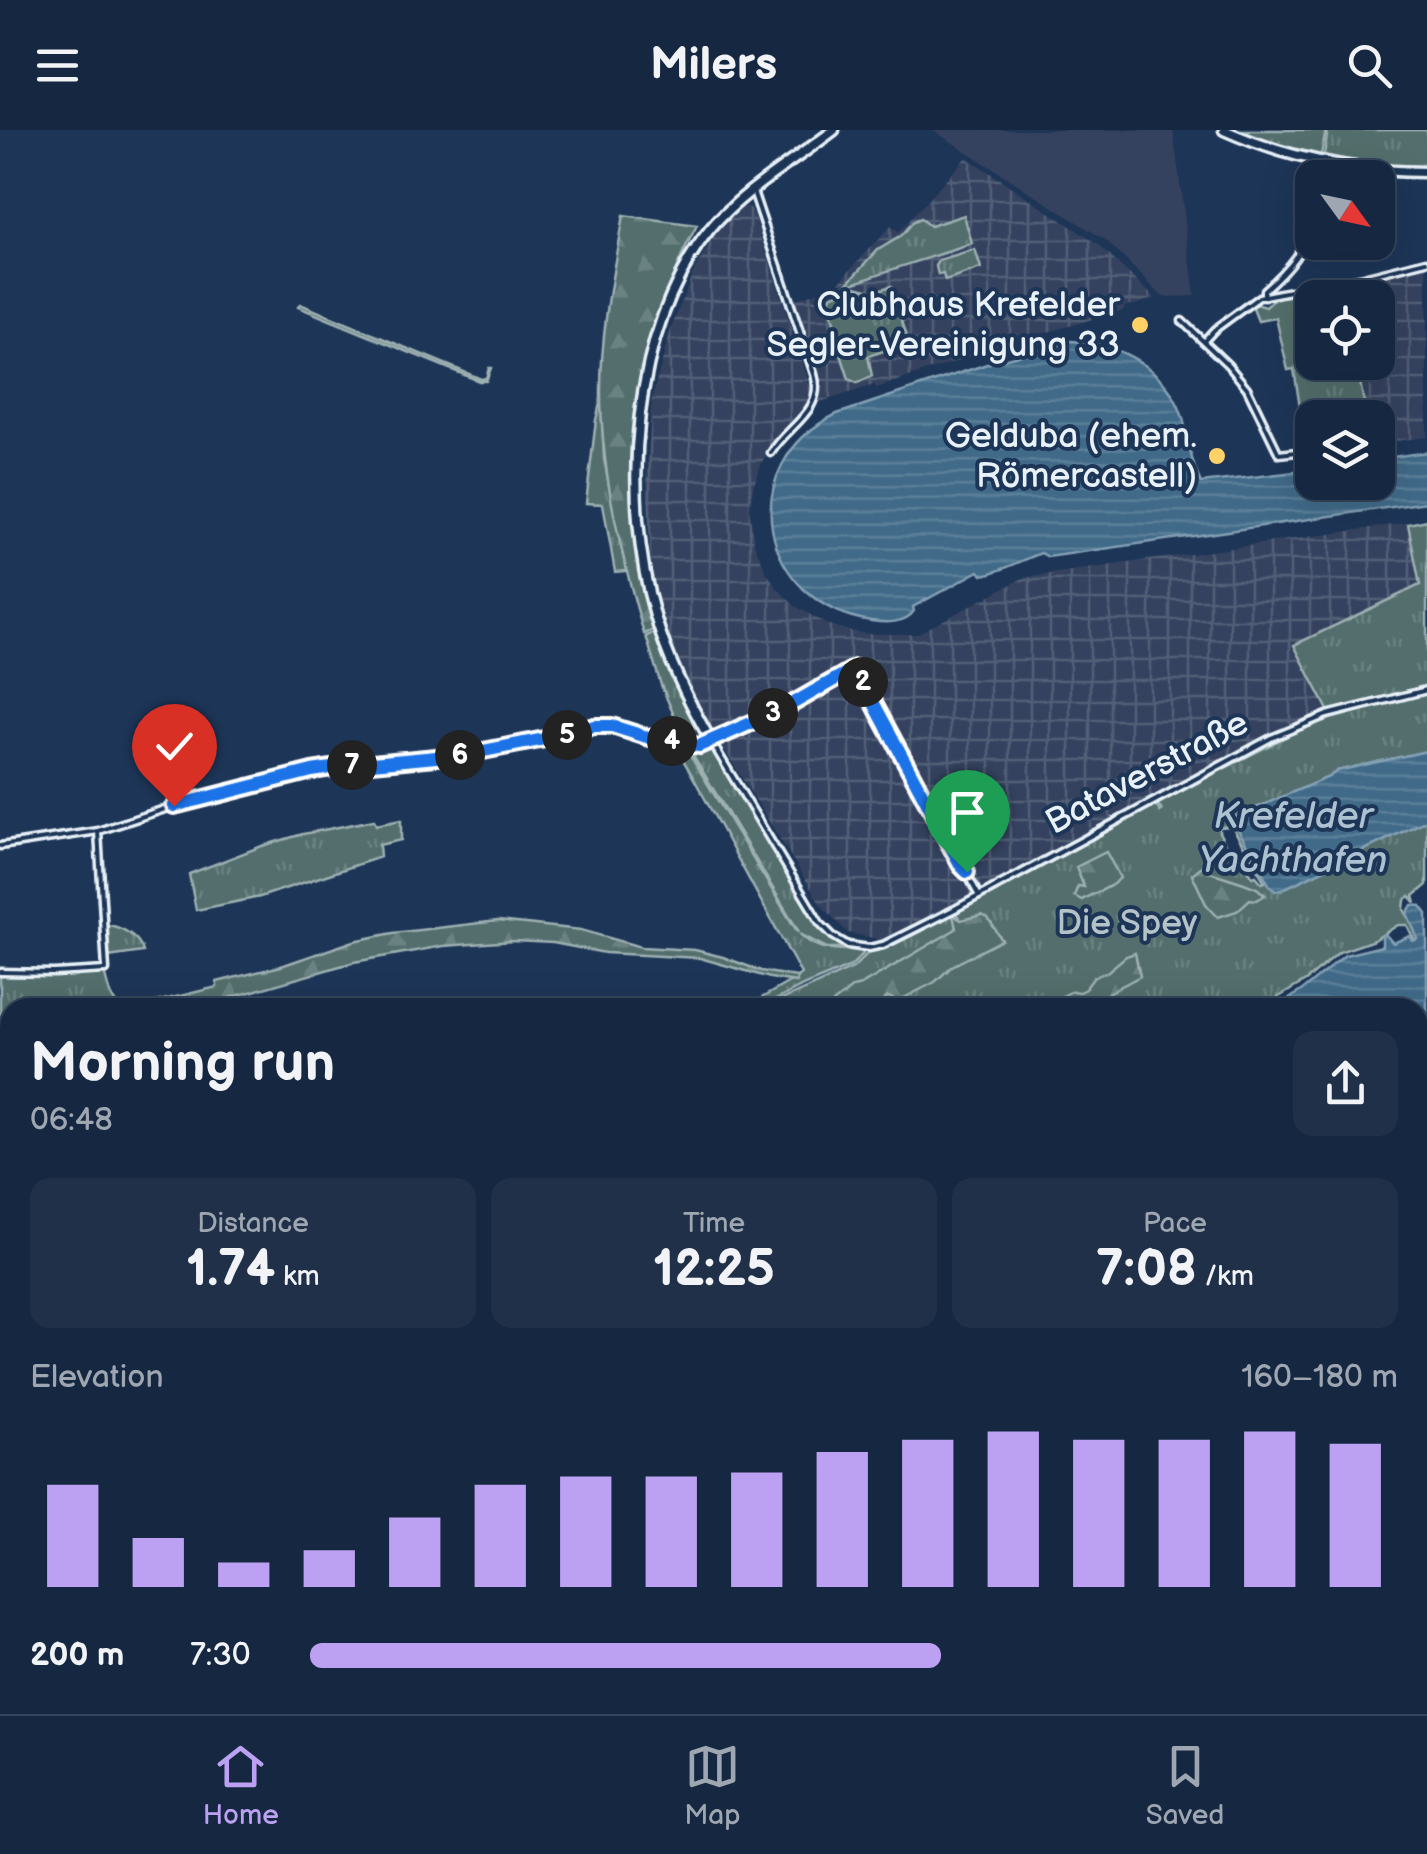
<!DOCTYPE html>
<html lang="en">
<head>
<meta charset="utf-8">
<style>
	body { margin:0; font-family:"Balsamiq Sans",sans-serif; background:#1f3048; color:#f1f3f6; height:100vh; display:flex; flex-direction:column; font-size:38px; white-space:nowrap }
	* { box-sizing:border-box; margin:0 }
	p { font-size:32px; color:#9ea6b1 }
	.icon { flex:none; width:55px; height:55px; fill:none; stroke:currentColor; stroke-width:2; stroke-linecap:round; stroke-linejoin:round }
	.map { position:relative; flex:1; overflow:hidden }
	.side { position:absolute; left:0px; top:868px; width:1428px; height:718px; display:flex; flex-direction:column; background:#162841; border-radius:30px 30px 0 0; box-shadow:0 10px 40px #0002,0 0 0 2px #35445a }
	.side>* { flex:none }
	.needle { width:65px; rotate:123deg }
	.fabs { position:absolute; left:1295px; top:30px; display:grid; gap:20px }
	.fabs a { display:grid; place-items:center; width:100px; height:100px; border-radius:20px; background:#162841; box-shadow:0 10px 40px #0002,0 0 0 2px #35445a; font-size:50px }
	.pin { position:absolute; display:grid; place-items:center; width:85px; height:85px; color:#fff; margin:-102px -42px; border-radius:50% 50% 50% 0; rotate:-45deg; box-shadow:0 0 10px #0007 }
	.pin .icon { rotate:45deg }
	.km { position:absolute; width:50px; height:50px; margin:-25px; border-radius:50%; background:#222; color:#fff; font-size:28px; line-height:50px; text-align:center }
	.round { display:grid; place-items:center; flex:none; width:105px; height:105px; border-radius:20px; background:#1f3048 }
	.head { display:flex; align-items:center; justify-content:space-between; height:170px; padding:0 30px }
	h1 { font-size:55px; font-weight:700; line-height:75px }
	.metrics { display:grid; grid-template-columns:repeat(3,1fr); gap:15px; height:170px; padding:10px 30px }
	.metrics div { display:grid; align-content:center; border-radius:20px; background:#1f3048; text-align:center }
	.metrics b { font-size:50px; font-weight:700 }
	.metrics small { font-size:28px; font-weight:400 }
	.metrics p { font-size:28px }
	.chart { height:280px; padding:20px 30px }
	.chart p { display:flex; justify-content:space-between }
	.chart svg { width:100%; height:180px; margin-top:10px; stroke:#bca0f2; stroke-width:6 }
	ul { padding:0 30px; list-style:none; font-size:32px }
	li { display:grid; grid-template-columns:160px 120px 1fr; align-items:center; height:75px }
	li i { height:25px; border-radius:12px; background:#bca0f2 }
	header { display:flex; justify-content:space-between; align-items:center; height:130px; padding:0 30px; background:#162841; font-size:45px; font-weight:700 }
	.tab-bar { display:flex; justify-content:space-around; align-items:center; height:140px; border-top:2px solid #35445a; background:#162841; font-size:28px; color:#9ea6b1 }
	.tab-bar a { display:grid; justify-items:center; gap:5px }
	.tab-bar .on { color:#bca0f2 }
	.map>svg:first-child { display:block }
	.built { fill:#34435f }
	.industrial { fill:url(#industrial-grid) }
	.grass { fill:url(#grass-tufts); stroke:#9db0b2; stroke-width:2.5; fill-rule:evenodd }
	.forest { fill:url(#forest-firs); stroke:#9db0b2; stroke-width:2.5 }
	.water { fill:url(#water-rules); stroke:#83a0b5; stroke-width:2.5 }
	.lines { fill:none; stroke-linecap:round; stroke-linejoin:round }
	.street-casing { stroke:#e8f1f8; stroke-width:11 }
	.secondary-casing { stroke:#e8f1f8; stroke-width:15 }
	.street { stroke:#1d3557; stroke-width:4 }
	.secondary { stroke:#1d3557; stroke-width:8 }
	.route-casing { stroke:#fff; stroke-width:20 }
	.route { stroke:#1a73e8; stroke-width:12 }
	.poi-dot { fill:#ffd166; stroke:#1d3557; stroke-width:4 }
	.labels { text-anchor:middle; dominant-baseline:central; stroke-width:8; stroke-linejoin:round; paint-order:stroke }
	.poi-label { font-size:35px; fill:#e8f1f8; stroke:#1d3557; text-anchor:end }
	.street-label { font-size:35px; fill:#e8f1f8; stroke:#1d3557 }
	.park-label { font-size:35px; fill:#b4c3c7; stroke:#1d3557 }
	.water-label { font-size:38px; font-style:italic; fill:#adc2d1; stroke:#1d3557 }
</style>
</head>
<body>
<header><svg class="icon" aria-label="menu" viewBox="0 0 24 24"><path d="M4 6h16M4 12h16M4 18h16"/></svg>Milers<svg class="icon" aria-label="search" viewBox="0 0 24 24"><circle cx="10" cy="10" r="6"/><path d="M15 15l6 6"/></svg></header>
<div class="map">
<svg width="1427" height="1584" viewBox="0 0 1427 1584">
	<defs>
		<pattern id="industrial-grid" width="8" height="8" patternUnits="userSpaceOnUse" patternTransform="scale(2.5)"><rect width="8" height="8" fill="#34435f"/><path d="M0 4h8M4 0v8" fill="none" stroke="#515f77"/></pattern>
		<pattern id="grass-tufts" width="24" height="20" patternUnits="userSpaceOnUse" patternTransform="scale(2.5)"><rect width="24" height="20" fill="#526e6c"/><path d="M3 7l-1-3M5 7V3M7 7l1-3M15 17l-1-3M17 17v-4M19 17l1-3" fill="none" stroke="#6b8382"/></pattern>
		<pattern id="forest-firs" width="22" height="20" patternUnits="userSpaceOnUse" patternTransform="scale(2.5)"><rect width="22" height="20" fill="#526e6c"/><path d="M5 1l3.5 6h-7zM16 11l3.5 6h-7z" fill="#6b8382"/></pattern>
		<pattern id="water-rules" width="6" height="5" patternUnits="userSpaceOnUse" patternTransform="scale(2.5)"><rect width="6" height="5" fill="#406a88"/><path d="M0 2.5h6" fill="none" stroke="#5c809a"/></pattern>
	</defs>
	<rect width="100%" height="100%" fill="#1d3557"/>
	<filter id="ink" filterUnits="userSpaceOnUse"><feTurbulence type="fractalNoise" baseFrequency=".01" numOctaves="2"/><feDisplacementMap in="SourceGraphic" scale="20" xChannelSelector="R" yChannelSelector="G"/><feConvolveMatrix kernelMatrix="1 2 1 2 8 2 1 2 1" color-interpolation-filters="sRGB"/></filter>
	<g filter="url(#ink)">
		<!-- built -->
		<path class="built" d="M933,0H1173L1195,166L1163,167L1105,110Z"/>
		<!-- industrial -->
		<g class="industrial">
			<path d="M966,27L1096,113L1155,168L1135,175L1124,176V180L1024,209L876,258L875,255L814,274L817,260L791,174L794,170L836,155L890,97L898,103Z"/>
			<path d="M744,77H749L753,81L811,260L807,273L781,302L762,332L754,354L749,378L754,413L767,443L778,459L795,476L826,494L849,501L869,504H917L1023,448L1427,390V556L1341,578L1283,599L980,762L970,765L883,810L848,803L821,775L709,595L688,557L668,507L655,461L650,421L647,348L652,267L671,199L694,140L720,98Z"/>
			<path d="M1427,131V307L1378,313V288L1367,287L1356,233L1378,232V168L1345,167L1343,157Z"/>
		</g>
		<!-- grass -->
		<g class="grass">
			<path d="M1235,0H1326L1321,25L1293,20Z"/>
			<path d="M1328,0H1427V37L1373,35L1324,25Z"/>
			<path d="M964,85L972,114C930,128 886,140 845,156L878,120L901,106L913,92L920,89L930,96Z"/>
			<path d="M975,120L981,139L945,151L943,144L938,145L936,136L939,131Z"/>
			<path d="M1341,155L1345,167L1312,168V232L1356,233L1367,287L1312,288V314L1306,316L1294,239L1288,240L1276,188L1258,191L1252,176L1256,174L1266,177L1280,164Z"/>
			<path d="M856,156L875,161L891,156L909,213L868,226L872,246L857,253L849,249L833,200L834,192L828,173L831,166Z"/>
			<path d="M300,174L481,249L486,248L489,238H491L486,251H479L298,177Z"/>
			<path d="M601,269L604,329L626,441L615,442L603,374L586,373L596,290Z"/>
			<path d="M1427,390V555L1329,582L1294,515L1420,455L1408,394Z"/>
			<path d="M655,503L664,532L685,572L692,586L694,604L700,612L685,611L661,555L646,506Z"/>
			<path d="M1427,562V621L1337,641L1329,647L1237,686L1281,760L1427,690V755L1414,766L1416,773L1410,766L1405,770L1404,779L1419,808L1415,811L1407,795H1398L1374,810L1339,822L1307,850L1274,870L1266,877H766L853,838L869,822L887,818L953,785L955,790L959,788L956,783L996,762L1011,750L1155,674L1160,682L1162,680L1157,673L1309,595ZM1232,696L1265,752L1262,753L1256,746L1253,747L1246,736L1240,735L1232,719L1229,721L1219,702V697Z"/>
			<path d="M674,613L688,617L689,623L795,798L799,802L691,622L709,620L715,624L817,792L833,809L852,818H827L800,804C821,825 838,817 862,822L863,824L851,836L805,855L762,877H746L791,851L796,852L797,847L801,844L692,645L678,621L673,620Z"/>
			<path d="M374,690L376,695L401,690V710L379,715L380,727L260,767L196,780L189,744L262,716L303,704Z"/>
			<path d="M106,795C121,796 140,807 143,822L108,827Z"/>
			<path d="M104,842L110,864L118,877L10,878V908H0V843Z"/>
			<path d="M10,1352L7,1444L0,1406V1354Z"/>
		</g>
		<!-- forest -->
		<g class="forest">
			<path d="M623,86L697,96C690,110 682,123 677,138C674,147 673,158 669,168C645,238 629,311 634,387C638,425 646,463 654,500L644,504C622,427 602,349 601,269C600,207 612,147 623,86Z"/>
			<path d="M1106,722L1120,748C1111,759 1094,762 1082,770L1074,766L1078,756L1084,757L1076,737Z"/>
			<path d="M1202,736H1205L1207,741L1244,753L1257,758L1265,765L1257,770L1250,769L1237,781L1218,787L1206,774L1192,744Z"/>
			<path d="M953,785L961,790L982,785L988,788L1002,810L952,836L935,852L898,871L888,867L879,874L877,877H832L833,873L853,857L861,855L956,799Z"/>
			<path d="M498,791L581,800L641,817L695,820L723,827L761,841L797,847L796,852L770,848L700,828L605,823L553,813L514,811L443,816L354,832L198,877H135L217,857V852L281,836L354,811L393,803Z"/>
			<path d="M1135,823L1140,846L1082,877H1042L1072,861L1079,862L1085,859L1094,847L1107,842L1126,826Z"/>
		</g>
		<!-- water -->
		<g class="water">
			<path d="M1071,211C1119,213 1166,238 1182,285C1189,308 1190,332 1201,353L1312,340V352H1378V329L1427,322V372L1048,427L1041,423C1025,429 996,444 982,445L979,441L913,477L914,481C905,494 886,493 871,491C758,474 732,334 837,284L999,230Z"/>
			<path d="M1427,621V690L1281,760L1275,761L1270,756L1234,692L1237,686L1329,647L1337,641Z"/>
			<path d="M1412,775L1421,776L1427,784V1003L1418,1008V878L1278,877L1305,858L1345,825L1382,816V806L1385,804L1393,813L1410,806L1413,811L1418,809L1407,783Z"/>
			<path d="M0,1411L5,1425L6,1445L10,1446V1575H68L0,1584Z"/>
		</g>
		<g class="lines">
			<defs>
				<g id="street">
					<path d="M1320,48L1321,39L1325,35"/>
					<path d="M753,61L814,244C825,281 788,295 771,323"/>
					<path d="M1264,167V160C1288,139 1307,118 1312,86"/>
					<path d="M1182,191L1228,235L1247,258L1279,324L1297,322L1312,316"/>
					<path d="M1204,211L1214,200L1259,167L1359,148L1427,131"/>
					<path d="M711,611L820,793L833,806L848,815L869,818L883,815L953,780L1271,608L1327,585L1427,560"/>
					<path d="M0,716L98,701L174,676L288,646L351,635L468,624L560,606L595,596L612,597L650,608L699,616L785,578L855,539L979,766"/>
					<path d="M0,842L54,843L106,840L98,701"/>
					<path d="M1418,1169L1427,1167"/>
					<path d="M437,1575L445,1584"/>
					<path d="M694,1575L698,1584"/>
					<path d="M325,1584L335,1575"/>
					<path d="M383,1584L387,1581L390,1584"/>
					<path d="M1225,1584L1228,1575"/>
				</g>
				<g id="secondary">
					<path d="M1224,0C1289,29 1357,42 1427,42"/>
					<path d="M711,611C688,571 668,530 655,486C621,369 630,198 710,100C742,61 794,31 834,0"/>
				</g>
			</defs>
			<!-- street casing -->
			<use href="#street" class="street-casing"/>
			<!-- secondary casing -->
			<use href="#secondary" class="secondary-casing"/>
			<!-- street -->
			<use href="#street" class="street"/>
			<!-- secondary -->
			<use href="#secondary" class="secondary"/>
		</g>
	</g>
	<g class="lines" filter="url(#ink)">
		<defs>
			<path id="route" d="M174,676L312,641L351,635L468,624L560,606L594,596H612L650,608L699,616L785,578L855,538L961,736L967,742"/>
		</defs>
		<!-- route casing -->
		<use href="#route" class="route-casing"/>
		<!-- route -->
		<use href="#route" class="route"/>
	</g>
	<!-- markers -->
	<g class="poi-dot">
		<circle cx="1140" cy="195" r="10"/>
		<circle cx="1217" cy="326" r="10"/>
	</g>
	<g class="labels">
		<!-- poi labels -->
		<g class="poi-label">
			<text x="1120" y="175">Clubhaus Krefelder<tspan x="1120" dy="40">Segler-Vereinigung 33</tspan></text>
			<text x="1197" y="306">Gelduba (ehem.<tspan x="1197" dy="40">Römercastell)</tspan></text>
		</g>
		<!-- street labels -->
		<g class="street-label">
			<text transform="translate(1147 643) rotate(-28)">Bataverstraße</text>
		</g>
		<!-- park labels -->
		<g class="park-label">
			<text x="1127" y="793">Die Spey</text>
		</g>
		<!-- water labels -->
		<g class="water-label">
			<text x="1293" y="686">Krefelder<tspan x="1293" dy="44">Yachthafen</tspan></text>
		</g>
	</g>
</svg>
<div class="fabs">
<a><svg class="needle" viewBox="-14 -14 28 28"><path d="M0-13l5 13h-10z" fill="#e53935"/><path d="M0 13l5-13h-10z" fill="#9ea6b1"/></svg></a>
<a><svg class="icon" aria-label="locate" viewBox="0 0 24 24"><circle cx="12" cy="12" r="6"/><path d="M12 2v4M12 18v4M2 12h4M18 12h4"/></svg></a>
<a><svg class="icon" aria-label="layers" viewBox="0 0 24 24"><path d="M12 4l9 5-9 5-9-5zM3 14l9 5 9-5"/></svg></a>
</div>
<div class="pin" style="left:967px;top:742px;background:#1e9e55"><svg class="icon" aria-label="arrive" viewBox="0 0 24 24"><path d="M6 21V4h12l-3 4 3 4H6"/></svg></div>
<div class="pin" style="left:174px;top:676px;background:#d93025"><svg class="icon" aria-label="check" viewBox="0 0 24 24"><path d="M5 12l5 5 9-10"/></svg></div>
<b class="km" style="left:863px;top:552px">2</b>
<b class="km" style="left:773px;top:583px">3</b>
<b class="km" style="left:672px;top:611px">4</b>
<b class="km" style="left:567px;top:605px">5</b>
<b class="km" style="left:460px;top:625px">6</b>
<b class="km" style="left:352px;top:635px">7</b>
<section class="side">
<div class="head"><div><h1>Morning run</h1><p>06:48</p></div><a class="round"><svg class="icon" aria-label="share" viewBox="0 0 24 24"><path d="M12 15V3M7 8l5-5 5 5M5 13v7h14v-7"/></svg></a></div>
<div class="metrics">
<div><p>Distance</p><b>1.74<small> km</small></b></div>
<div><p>Time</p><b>12:25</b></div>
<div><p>Pace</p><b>7:08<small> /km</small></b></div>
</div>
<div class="chart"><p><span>Elevation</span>160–180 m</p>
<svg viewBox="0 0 160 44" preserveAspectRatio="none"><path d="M5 44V19M15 44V32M25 44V38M35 44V35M45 44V27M55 44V19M65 44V17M75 44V17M85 44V16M95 44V11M105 44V8M115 44V6M125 44V8M135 44V8M145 44V6M155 44V9"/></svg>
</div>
<ul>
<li><b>200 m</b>7:30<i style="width:58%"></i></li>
</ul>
</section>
</div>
<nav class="tab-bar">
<a class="on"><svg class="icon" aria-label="home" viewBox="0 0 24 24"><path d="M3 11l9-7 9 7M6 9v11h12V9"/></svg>Home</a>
<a><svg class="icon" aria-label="map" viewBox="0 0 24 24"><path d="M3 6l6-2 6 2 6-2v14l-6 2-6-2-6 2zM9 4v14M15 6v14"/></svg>Map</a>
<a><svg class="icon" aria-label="saved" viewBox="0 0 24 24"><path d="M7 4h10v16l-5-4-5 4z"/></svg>Saved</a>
</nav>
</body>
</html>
